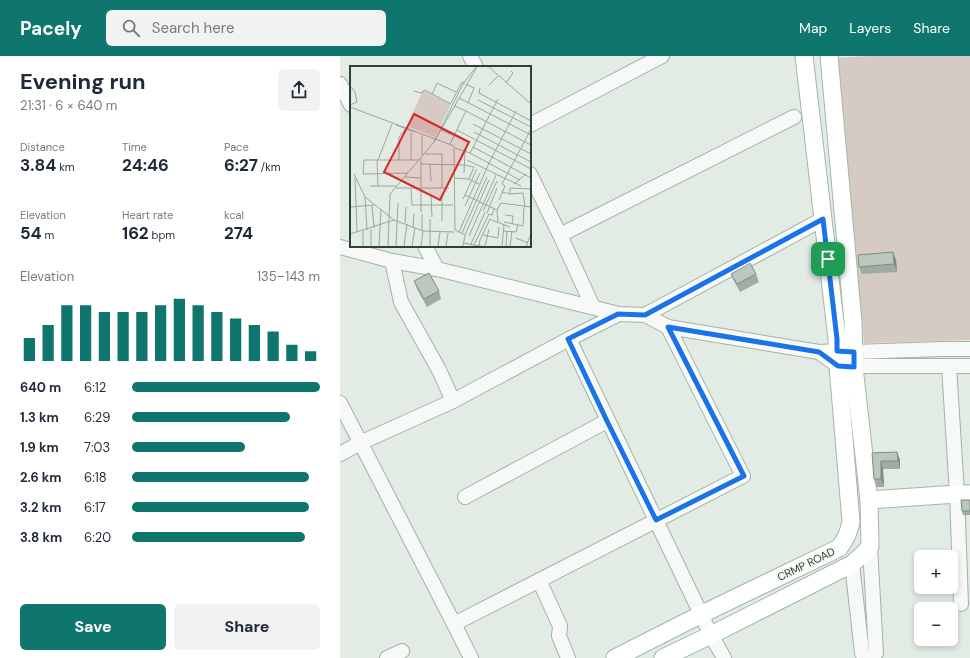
<!DOCTYPE html>
<html lang="en">
<head>
<meta charset="utf-8">
<style>
	body { margin:0; font-family:"DM Sans",sans-serif; background:#f2f2f3; color:#1f2937; height:100vh; display:flex; flex-direction:column; font-size:15px; white-space:nowrap }
	* { box-sizing:border-box; margin:0 }
	p { font-size:13px; color:#747a83 }
	.icon { flex:none; width:22px; height:22px; fill:none; stroke:currentColor; stroke-width:2; stroke-linecap:round; stroke-linejoin:round }
	.map { position:relative; flex:1; overflow:hidden }
	.sheet { display:flex; flex-direction:column; background:#fff; width:340px }
	.sheet>* { flex:none }
	.buttons { position:absolute; left:574px; top:494px; display:grid; gap:8px }
	.buttons a { display:grid; place-items:center; width:44px; height:44px; border-radius:6px; background:#fff; box-shadow:0 2px 6px #0003; font-size:20px }
	.pin { position:absolute; display:grid; place-items:center; width:34px; height:34px; color:#fff; margin:-17px; border-radius:8px; box-shadow:0 2px 6px #0006 }
	.round { display:grid; place-items:center; flex:none; width:42px; height:42px; border-radius:6px; background:#f2f2f3 }
	.summary { display:flex; align-items:center; justify-content:space-between; height:68px; padding:0 20px }
	h1 { font-size:22px; font-weight:700; line-height:30px }
	.stats { display:grid; grid-template-columns:repeat(3,1fr); gap:6px; height:68px; padding:4px 20px }
	.stats div { display:grid; align-content:center }
	.stats b { font-size:17px; font-weight:700 }
	.stats small { font-size:11px; font-weight:400 }
	.stats p { font-size:11px }
	.chart { height:112px; padding:8px 20px }
	.chart p { display:flex; justify-content:space-between }
	.chart svg { width:100%; height:72px; margin-top:4px; stroke:#0f766e; stroke-width:6 }
	.cta { display:flex; gap:8px; margin-top:auto; padding:8px 20px }
	.cta a { flex:1; height:46px; border-radius:6px; background:#0f766e; color:#fff; font-size:16px; font-weight:700; line-height:46px; text-align:center }
	.cta a+a { background:#f2f2f3; color:#1f2937 }
	ul { padding:0 20px; list-style:none; font-size:13px }
	li { display:grid; grid-template-columns:64px 48px 1fr; align-items:center; height:30px }
	li i { height:10px; border-radius:5px; background:#0f766e }
	header { display:flex; align-items:center; gap:24px; box-sizing:border-box; height:56px; padding:0 20px; background:#0f766e; color:#fff }
	header strong { font-size:19px }
	nav { display:flex; gap:22px; margin-inline-start:auto; font-size:14px }
	.search { width:280px; height:36px; background:#f2f2f3; display:flex; align-items:center; gap:10px; box-sizing:border-box; padding:0 14px; border-radius:6px; color:#747a83; font-size:15px }
	main { display:flex; flex:1; min-height:0 }
	.map>svg:first-child { display:block }
	.green { fill:#d5cac4 }
	.lines { fill:none; stroke-linecap:round; stroke-linejoin:round }
	.minor-casing { stroke:#a4b2a7; stroke-width:16 }
	.major-casing { stroke:#a2b7a6; stroke-width:19 }
	.minor { stroke:#f6f9f7; stroke-width:14 }
	.major { stroke:#fff; stroke-width:17 }
	.wall { fill:#a0aca3 }
	.shaded-wall { fill:#828c84 }
	.building { fill:#bac8bd; stroke:#828c84 }
	.route-casing { stroke:#fff; stroke-width:8 }
	.route { stroke:#1a73e8; stroke-width:5 }
	.labels { text-anchor:middle; dominant-baseline:central; stroke-width:3.5; stroke-linejoin:round; paint-order:stroke }
	.street-label { font-size:11px; fill:#2b4330; stroke:#f3f8f4 }
	.inset-road { fill:none; stroke:#99a89d; stroke-width:1 }
	.view { fill:#d62828; fill-opacity:0.15; stroke:#d62828; stroke-width:2 }
	.inset-edge { fill:none; stroke:#2b4330; stroke-width:2 }
</style>
</head>
<body>
<header>
<strong>Pacely</strong>
<div class="search"><svg class="icon" aria-label="search" viewBox="0 0 24 24"><circle cx="10" cy="10" r="6"/><path d="M15 15l6 6"/></svg>Search here</div>
<nav><a>Map</a><a>Layers</a><a>Share</a></nav>
</header>
<main>
<section class="sheet">
<div class="summary"><div><h1>Evening run</h1><p>21:31 · 6 × 640 m</p></div><a class="round"><svg class="icon" aria-label="share" viewBox="0 0 24 24"><path d="M12 15V3M7 8l5-5 5 5M5 13v7h14v-7"/></svg></a></div>
<div class="stats">
<div><p>Distance</p><b>3.84<small> km</small></b></div>
<div><p>Time</p><b>24:46</b></div>
<div><p>Pace</p><b>6:27<small> /km</small></b></div>
</div>
<div class="stats">
<div><p>Elevation</p><b>54<small> m</small></b></div>
<div><p>Heart rate</p><b>162<small> bpm</small></b></div>
<div><p>kcal</p><b>274</b></div>
</div>
<div class="chart"><p><span>Elevation</span>135–143 m</p>
<svg viewBox="0 0 160 44" preserveAspectRatio="none"><path d="M5 44V30M15 44V22M25 44V10M35 44V10M45 44V14M55 44V14M65 44V14M75 44V10M85 44V6M95 44V10M105 44V14M115 44V18M125 44V22M135 44V26M145 44V34M155 44V38"/></svg>
</div>
<ul>
<li><b>640 m</b>6:12<i style="width:100%"></i></li>
<li><b>1.3 km</b>6:29<i style="width:84%"></i></li>
<li><b>1.9 km</b>7:03<i style="width:60%"></i></li>
<li><b>2.6 km</b>6:18<i style="width:94%"></i></li>
<li><b>3.2 km</b>6:17<i style="width:94%"></i></li>
<li><b>3.8 km</b>6:20<i style="width:92%"></i></li>
</ul>
<div class="cta"><a>Save</a><a>Share</a></div>
</section>
<div class="map">
<svg width="630" height="602" viewBox="0 0 630 602">
	<rect width="100%" height="100%" fill="#e3ebe5"/>
	<!-- green -->
	<path class="green" d="M527,0H630V284L524,287L497,2Z"/>
	<g class="lines">
		<defs>
			<g id="minor">
				<path d="M130,0L136,11"/>
				<path d="M0,28L11,49"/>
				<path d="M190,69L322,0"/>
				<path d="M190,118L220,179L253,251"/>
				<path d="M220,179L454,61"/>
				<path d="M85,190L97,213"/>
				<path d="M0,191L52,205L97,213L279,258L305,259L328,271L479,296"/>
				<path d="M52,205L61,246L99,314L113,345"/>
				<path d="M305,259L483,163"/>
				<path d="M229,283L371,579L384,602"/>
				<path d="M630,293H602L514,296L497,295L479,296L498,310H630"/>
				<path d="M609,310L617,438L621,548"/>
				<path d="M0,347L114,568L131,602"/>
				<path d="M0,398L20,387L113,345L229,283L279,258"/>
				<path d="M125,441L267,365"/>
				<path d="M530,491L536,597L532,602"/>
				<path d="M512,508L522,597L525,602"/>
				<path d="M199,524L220,570L219,580L228,602"/>
				<path d="M114,568L403,420L328,271"/>
				<path d="M47,602L62,595"/>
			</g>
			<g id="major">
				<path d="M529,444L617,438H630"/>
				<path d="M275,602L362,558L499,492C506,483 508,478 511,466L498,310L497,283L464,0"/>
				<path d="M323,602L371,579L512,508L521,500L530,491L529,444L514,311L513,266L489,0"/>
			</g>
		</defs>
		<!-- minor casing -->
		<use href="#minor" class="minor-casing"/>
		<!-- major casing -->
		<use href="#major" class="major-casing"/>
		<!-- minor -->
		<use href="#minor" class="minor"/>
		<!-- major -->
		<use href="#major" class="major"/>
	</g>
	<!-- wall -->
	<g class="wall">
		<path d="M556,204L557,216L522,218L519,211Z"/>
		<path d="M391,218H416L419,226L400,236L394,225Z"/>
		<path d="M74,225L99,235L101,243L87,251L77,233Z"/>
		<path d="M557,396L560,404V413H543L544,431H536L534,423L532,397Z"/>
		<path d="M630,444V459H623L622,455Z"/>
	</g>
	<!-- shaded-wall -->
	<g class="shaded-wall">
		<path d="M553,196L556,204L557,216L554,208Z"/>
		<path d="M557,396L560,404V413L558,405Z"/>
		<path d="M541,405L543,413L544,431L541,423Z"/>
	</g>
	<!-- building -->
	<g class="building">
		<path d="M553,196L554,208L519,211L518,199Z"/>
		<path d="M410,207L416,218L397,228L391,218Z"/>
		<path d="M89,217L99,235L84,243L74,225Z"/>
		<path d="M557,396L558,405H541V423H534L532,397Z"/>
		<path d="M621,444H630V455H622Z"/>
	</g>
	<g class="lines">
		<defs>
			<path id="route" d="M483,163L497,283V295L514,296V311L498,310L479,296L328,271L404,420L316,464L267,365L228,283L278,258L305,259Z"/>
		</defs>
		<!-- route casing -->
		<use href="#route" class="route-casing"/>
		<!-- route -->
		<use href="#route" class="route"/>
	</g>
	<g class="labels">
		<!-- street labels -->
		<g class="street-label">
			<text transform="translate(466 508) rotate(-26)">CRMP ROAD</text>
		</g>
	</g>
	<!-- overview -->
	<g transform="translate(10 10)">
		<rect width="181" height="181" fill="#e3ebe5"/>
		<path d="M73,24L101,38L85,71L57,60Z" fill="#d5cac4"/>
		<path class="inset-road" d="M126,1L113,18L84,76L127,1M139,1L181,38M156,17L163,7L161,5M116,18L124,22L118,37M139,19L148,10M0,20L5,26L7,36L0,39M130,22L129,27L181,55M64,25L71,27L75,24L101,38M82,28L87,17L106,26M109,32L181,69M128,34L181,61M101,37L112,16L115,17M105,40L116,45M0,41L104,80L105,164L115,169L113,180M123,58L181,88M46,59L65,66M91,64L114,74M107,64L181,103M124,66L181,96M72,69V89M100,78L116,45L181,79M123,81L181,112M105,82L120,87L170,114M120,87L148,33M75,88H92V122M71,93V146M27,94L28,120M28,94L42,58M49,94V71L55,63M61,94V67M117,94L171,120M71,98L114,99L124,101L119,113L129,118M80,98L81,115M58,107L13,108L14,94H69M114,107L115,86M4,108L15,131L44,154M55,111L71,112M5,112L7,166M105,112L119,113M164,118L176,108M20,120H46M46,122H99M61,122L62,139H103M152,126L160,128V122L181,123M160,128L173,127L175,141M115,129L147,144L151,137L181,141M81,130L82,151M15,131L17,164M113,133L127,103M149,134L155,120L152,118L181,63M22,139L24,162M115,140L130,107M0,141L24,139M147,144L148,156M133,145L147,115M137,147L147,122M72,148V165M155,149L163,150L162,158M139,153L160,161M92,155V128M154,156L173,160L174,141M55,157L56,141M63,161L64,148M153,165L166,166L168,159M109,166L139,97L166,45M112,167L137,111M0,168L44,154L73,165L104,166M115,169L139,114M133,169L148,172L149,161M119,170L146,109M166,172L178,177M114,177L129,180M121,178L135,146M124,179L139,148L142,149L144,143M13,180V165M21,180V163M29,180L31,143M38,180L40,128L84,76M46,180L48,137M54,180L57,158M62,180L65,162M71,180L73,165M80,180V153M88,180L90,166M96,180L98,167M132,180H129L130,174L140,153M135,180L139,163M152,180L154,159M156,180L157,165M160,180L162,165M176,180L181,168"/>
		<path class="view" d="M64,48L119,76L90,134L34,106Z"/>
		<rect width="181" height="181" class="inset-edge"/>
	</g>
</svg>
<div class="buttons">
<a>+</a>
<a>−</a>
</div>
<div class="pin" style="left:488px;top:203px;background:#1e9e55"><svg class="icon" aria-label="arrive" viewBox="0 0 24 24"><path d="M6 21V4h12l-3 4 3 4H6"/></svg></div>
</div>
</main>
</body>
</html>
